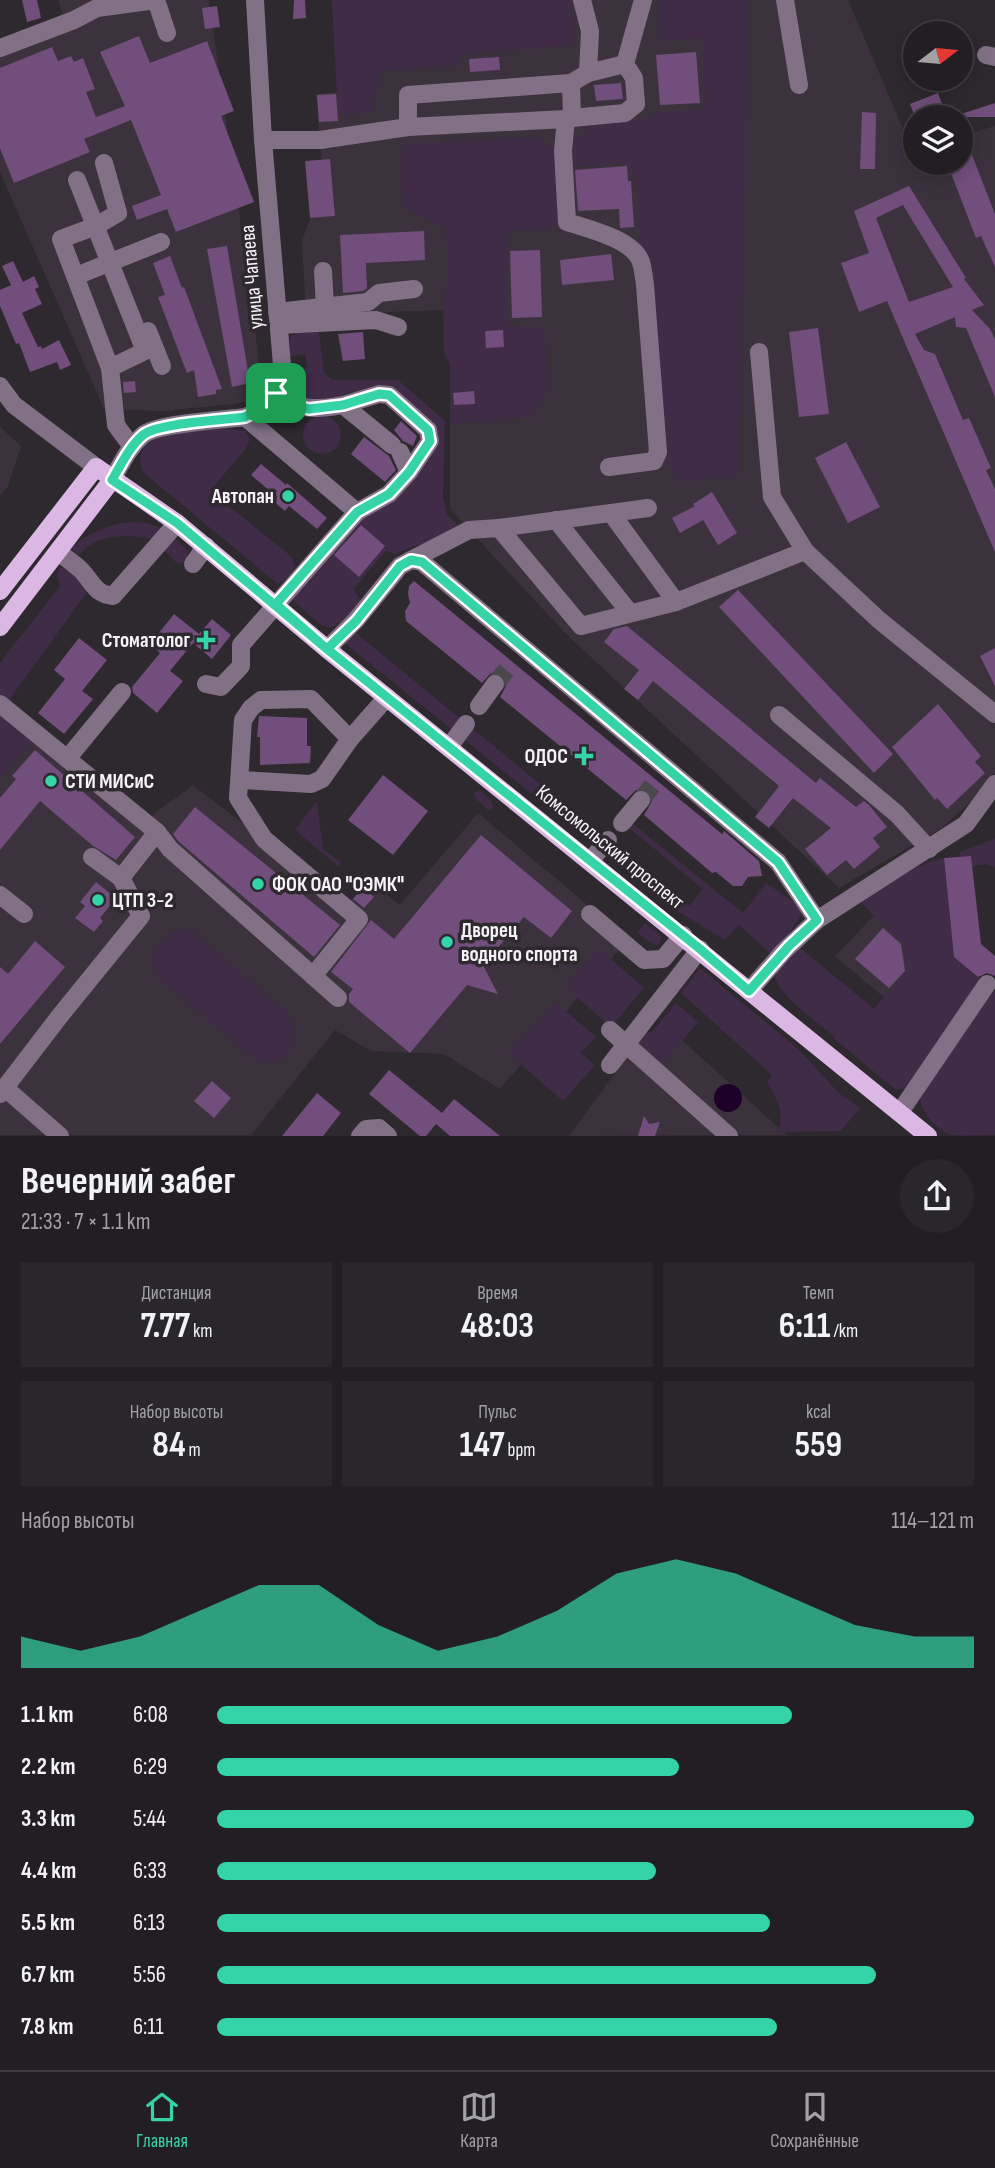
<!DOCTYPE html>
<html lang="ru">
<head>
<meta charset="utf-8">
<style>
	body { margin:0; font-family:"Sofia Sans Condensed",sans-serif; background:#2a272b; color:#f1f3f6; height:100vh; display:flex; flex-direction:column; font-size:26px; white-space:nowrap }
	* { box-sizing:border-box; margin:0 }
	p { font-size:23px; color:#a2a2a6 }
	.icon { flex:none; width:38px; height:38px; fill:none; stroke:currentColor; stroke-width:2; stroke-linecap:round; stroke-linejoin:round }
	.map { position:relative; height:1136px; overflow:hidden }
	.sheet { display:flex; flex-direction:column; background:#221e23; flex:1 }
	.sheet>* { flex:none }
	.needle { width:46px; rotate:74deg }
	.tools { position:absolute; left:903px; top:21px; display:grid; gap:14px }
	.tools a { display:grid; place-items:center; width:70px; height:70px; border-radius:50%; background:#221e23; box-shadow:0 4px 18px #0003,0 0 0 2px #3f3c41; font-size:35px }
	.pin { position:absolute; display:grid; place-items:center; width:60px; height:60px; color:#fff; margin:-30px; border-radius:14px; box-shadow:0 4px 10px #0006 }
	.round { display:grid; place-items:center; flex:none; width:74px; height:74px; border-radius:37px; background:#2a272b }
	.summary { display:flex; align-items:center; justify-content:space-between; height:119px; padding:0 21px }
	h1 { font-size:38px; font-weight:700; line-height:52px }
	.stats { display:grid; grid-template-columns:repeat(3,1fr); gap:10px; height:119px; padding:7px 21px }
	.stats div { display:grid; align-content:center; border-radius:0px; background:#2a272b; text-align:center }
	.stats b { font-size:35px; font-weight:700 }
	.stats small { font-size:19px; font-weight:400 }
	.stats p { font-size:19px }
	.chart { height:196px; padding:14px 21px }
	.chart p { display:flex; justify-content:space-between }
	.chart svg { width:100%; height:126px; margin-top:7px; fill:#34d4a8; opacity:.7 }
	ul { padding:0 21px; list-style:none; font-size:23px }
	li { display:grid; grid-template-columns:112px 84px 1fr; align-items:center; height:52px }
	li i { height:18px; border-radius:9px; background:#34d4a8 }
	.dock { display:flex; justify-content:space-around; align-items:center; height:98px; border-top:2px solid #3f3c41; background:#221e23; font-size:19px; color:#a2a2a6 }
	.dock a { display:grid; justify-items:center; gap:4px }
	.dock .selected { color:#34d4a8 }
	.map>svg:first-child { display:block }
	.built { fill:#3b323e }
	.green { fill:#402c46 }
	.water { fill:#1f0127 }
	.building { fill:#714e7b; fill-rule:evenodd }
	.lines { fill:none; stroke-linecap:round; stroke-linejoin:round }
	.minor-tunnel { stroke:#4c464d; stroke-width:18; stroke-dasharray:18 9; stroke-linecap:butt }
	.minor { stroke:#827186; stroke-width:18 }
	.major { stroke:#dbb8e4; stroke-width:18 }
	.route-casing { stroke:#fff; stroke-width:14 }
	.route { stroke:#34d4a8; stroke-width:9 }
	.poi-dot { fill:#34d4a8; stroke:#2e282f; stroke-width:2.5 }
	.labels { text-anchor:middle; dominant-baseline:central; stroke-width:7; stroke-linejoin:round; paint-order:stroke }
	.street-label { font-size:21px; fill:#f6f2f7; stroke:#2e282f }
	.poi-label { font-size:21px; font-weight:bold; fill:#f6f2f7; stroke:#2e282f; text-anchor:start }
</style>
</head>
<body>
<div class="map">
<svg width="995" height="1136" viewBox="0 0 995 1136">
	<rect width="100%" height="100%" fill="#2e282f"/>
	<!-- built -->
	<g class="built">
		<path d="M58,0H209L253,312L262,388L254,400L234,404L163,411L104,409L0,172V41L63,15Z"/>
		<path d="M332,0H848L912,150L915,149V163H961V136L995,126V779L942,828L839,888L566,634L450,509V364L444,352L443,310L306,315L302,241L310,218L335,216L330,159L322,160L316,94L337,92Z"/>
		<path d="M0,427L21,446L8,486L0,496Z"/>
		<path d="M0,715L139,825L193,785L348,904L368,879L400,905L478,813L628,939L500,1089L444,1054L371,1051L335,1030L251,1135H0Z"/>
		<path d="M887,902L922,938L893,1005L835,956Z"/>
		<path d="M672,1031L787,1135L569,1136L645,1032Z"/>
	</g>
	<!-- green -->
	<g class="green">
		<path d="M332,0H572L574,45L462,54L457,66L382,70L371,112L344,115L337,93Z"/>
		<path d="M659,0H748L739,475L682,482L664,458L641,249L637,188L630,163L571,167L568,148L592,122L640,120L663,112L706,109L702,38L662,41Z"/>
		<path d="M539,137L556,153L559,224L552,229L510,230L506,248L508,325L544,328L550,386L532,417L451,424L450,364L444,352L443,310L449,266L445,228L403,206L401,150L406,144Z"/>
		<path d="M299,329L319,332L324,372L332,380H398L445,421L443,497L447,514L461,529L428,544L413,546L396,554L386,551L353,589L361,601C327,641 329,631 292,600L366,511L384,507L430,452L432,444L378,388L348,393L330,401H316L301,396L293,388L291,370L307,368L305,354L290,356V338Z"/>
		<circle cx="322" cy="435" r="19"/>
		<path d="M222,428L245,431L250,439L245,450L210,491L292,557L295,568L287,578L278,584L145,474C136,461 141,452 148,440L164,434Z"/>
		<path d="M129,522L148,523L162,529L153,540C129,533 96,534 79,555L71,548C88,533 107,525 129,522Z"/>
		<path d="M172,536L187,551L188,560L181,564L176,562L162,548Z"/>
		<path d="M60,567C70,568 84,582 87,592L7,703L0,697V663L60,586L57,575Z"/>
		<path d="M348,634H357L689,906L703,889L628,827L632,823L743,913L766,883L794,902L802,913L787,937L771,954L739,925L725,940L677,911L347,645L345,639Z"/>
		<path d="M0,711L35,738L0,779Z"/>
		<path d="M481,791L492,802L493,808L488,810L475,798L474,792Z"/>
		<path d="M317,801L323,849L341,863L338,866L295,830Z"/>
		<path d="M995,839V867L986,864L972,866L971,856L959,857L960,852Z"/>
		<path d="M944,858L954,957L981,980L909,1085L903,1089H895L833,1038L834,1036C822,1026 768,988 776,972C780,963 792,954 799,947L874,1009L907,971L903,943L861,903C886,886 914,864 944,858Z"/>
		<path d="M645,923L661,936V941L659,944L655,945L637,933Z"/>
		<path d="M176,931L193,932L285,1010C305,1043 288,1076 249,1055L159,978L150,964C154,947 161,939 176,931Z"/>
		<path d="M598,948L644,988L611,1027L565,987Z"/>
		<path d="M700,968L797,1048L840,1094L860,1108L841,1131L778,1132C785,1112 777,1099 767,1082L772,1075L681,993Z"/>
		<path d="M992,989L995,992V1135C984,1135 958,1136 950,1135C936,1128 920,1111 920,1097Z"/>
		<path d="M555,1002L596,1037L581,1053L595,1065L563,1101L509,1054Z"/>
		<path d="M676,1003L698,1022L662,1064L640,1046Z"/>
	</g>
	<!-- water -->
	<circle class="water" cx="728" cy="1098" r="14"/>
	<!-- building -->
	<g class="building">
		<path d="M22,0H37L41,18L27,22Z"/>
		<path d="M294,0H305L306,18L293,19Z"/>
		<path d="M217,6L220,27L205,29L202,8Z"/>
		<path d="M139,36L150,63L207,41L234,111L221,116L254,202L176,232L167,209L137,220L132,206L161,195L131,120L84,139L90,152L14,183L0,148V68L52,47L58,61L71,56L74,62L83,58L95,89L86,92L96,117L125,106L100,52Z"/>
		<path d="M696,52L700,103L660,105L656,55Z"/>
		<path d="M499,57L500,70L470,72L469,59Z"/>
		<path d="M621,83L623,99L596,101L594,85Z"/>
		<path d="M938,93L947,117H915L910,104Z"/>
		<path d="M336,94L338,121L319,122L317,95Z"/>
		<path d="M995,103V117H959L958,115Z"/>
		<path d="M862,112L876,113L875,169H860Z"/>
		<path d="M961,127L995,214V267L981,236L976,238L947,163H961Z"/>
		<path d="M330,159L335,216L310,218L305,161Z"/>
		<path d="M627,166L628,181H631L634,227L620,228L619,209L578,211L575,170Z"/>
		<path d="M909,186L966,278L964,279L984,305L972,310L990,329L995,339V397L966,328L956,327L955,317L915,334L924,350L935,354L963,420L969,418L991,468L986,470L995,489V552L887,301L859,312L841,263L869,253L854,211ZM903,205L953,287L909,302L876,218Z"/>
		<path d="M424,231L425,260L366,263L367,288L363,291L343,293L340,235Z"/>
		<path d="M227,246L250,383L232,387L207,249Z"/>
		<path d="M540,250L542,317L512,318L510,251Z"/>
		<path d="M611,254L614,280L562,285L560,260Z"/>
		<path d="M170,256L182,288L184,287L222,389L216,390V394L198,397L194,370L187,373L158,297L165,295L153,263Z"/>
		<path d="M13,261L23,282L34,276L39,287L35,289L42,304L22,313L38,347L41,346L42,349L59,340L71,365L60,370L57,362L30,372L19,343L16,344L0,306V290L11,285L2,266Z"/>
		<path d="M818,328L829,414L799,417L789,332Z"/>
		<path d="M503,330L504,347L486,348L485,331Z"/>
		<path d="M363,332L365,359L343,361L338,334Z"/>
		<path d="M135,381L136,392L124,393L123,382Z"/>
		<path d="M474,391L475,404L454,405L453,393Z"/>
		<path d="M401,421L417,436L413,446L403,441L394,430Z"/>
		<path d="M364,437L389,456L396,470L385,482L351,454Z"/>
		<path d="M846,442L880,507L848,523L815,458Z"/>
		<path d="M261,464L286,485L287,483L327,518L317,529L289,506L285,511L274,502L277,497L251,475Z"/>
		<path d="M712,492L737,533L718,545L703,520L680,533L672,518L695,506L693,504Z"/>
		<path d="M361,525L385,546L359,577L334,555Z"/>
		<path d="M414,581L722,834L724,831L759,861L762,876L748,877L742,886H733L716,872L712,873L644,815L652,801L648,791L636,790L626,800L500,697L506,686L502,675L491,673L482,683L406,621L405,611L410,603L408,594L409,586Z"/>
		<path d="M738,590L893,754L874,773L719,607Z"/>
		<path d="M174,614L199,634L212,619L231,635L212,659L193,643L170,671L183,681L157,713L133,693L132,687L160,653L150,644Z"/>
		<path d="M627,626L816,783L820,778L856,807L864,801L869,805L887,827L873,838L880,847L854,869L846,860L827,875L805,849L831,828L793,798L769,828L755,817L779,786L653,681L638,700L624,689L639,670L604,642L614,629Z"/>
		<path d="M79,638L107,660L82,691L93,699L64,734L38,713L65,679L54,670Z"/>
		<path d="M995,648V686L980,656Z"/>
		<path d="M938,704L981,756L975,762L985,773L947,809L937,798L935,800L892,747Z"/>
		<path d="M259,716L307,718V746H311L310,763L260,765V737H257Z"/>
		<path d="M35,750L135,837L116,860L93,846L40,801L0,850V798L16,779L12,776Z"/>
		<path d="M383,775L428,811L393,855L348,820Z"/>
		<path d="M195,807L340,925L314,957L178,841L173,834Z"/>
		<path d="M481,835L572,911L551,938L524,917L483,965L498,994L467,985L410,1053L349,1002V994L353,989L331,972L371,920L394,939Z"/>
		<path d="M971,856L981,944L995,956V976L987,973L978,977L954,957L944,858Z"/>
		<path d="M96,882L116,898L100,918L103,921L94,932L75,918L85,906L80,902Z"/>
		<path d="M363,888L374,897L364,908L353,899Z"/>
		<path d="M883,928L901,944L905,971L889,988L855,959Z"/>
		<path d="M35,941L65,967L0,1044V967L8,974Z"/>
		<path d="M389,1070L442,1113L454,1099L500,1136H450L436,1124L426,1136H420L369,1094Z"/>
		<path d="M212,1081L231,1098L214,1118L194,1101Z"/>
		<path d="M317,1093L341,1113L323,1136H282Z"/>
		<path d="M644,1116L649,1124L660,1122L655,1136H638Z"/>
	</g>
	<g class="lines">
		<!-- minor-tunnel -->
		<g class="minor-tunnel">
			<path d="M495,684L512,663"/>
			<path d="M641,800L656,781"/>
		</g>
		<!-- minor -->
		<g class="minor">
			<path d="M156,0L167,33"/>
			<path d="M785,0L799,85"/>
			<path d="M0,48L74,20L97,8L156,0"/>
			<path d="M986,55L995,57"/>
			<path d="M588,73L625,64"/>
			<path d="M572,118L625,113L636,104L634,78L625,64L643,0"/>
			<path d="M566,119L572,118L571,83L588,73L590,31L582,0"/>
			<path d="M408,127V95L571,83"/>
			<path d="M263,140H320L408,127L566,119L563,151L567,222C588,229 633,239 641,262C643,269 644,278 645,285L658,452L654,461L609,467"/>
			<path d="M104,163L118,213L96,226L61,239L110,368L116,425L132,447"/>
			<path d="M77,180L145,351L110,368"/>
			<path d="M323,271L325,306"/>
			<path d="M76,276L161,242"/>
			<path d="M277,312L368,302L379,293L414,289"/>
			<path d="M278,325L376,320L398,327"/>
			<path d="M148,331L162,366"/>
			<path d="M759,352L772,497L805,551"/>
			<path d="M0,386L14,405L96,467"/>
			<path d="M276,393C300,411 315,410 343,405L392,445"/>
			<path d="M343,405L379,394L389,395L428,430L430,441L409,472"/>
			<path d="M245,417L357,512L389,494L409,472L400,452"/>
			<path d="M112,480C121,464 129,447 143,435C157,423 224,420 245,417C274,406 276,394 282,365L263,140L255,0"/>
			<path d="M648,508L499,528L581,626L676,602L805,551L879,620L995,714"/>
			<path d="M611,513L676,602"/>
			<path d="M556,520L630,613"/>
			<path d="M58,552C66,558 75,564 82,571C93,583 95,594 113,596L177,523"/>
			<path d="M411,560L469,530L499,528"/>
			<path d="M193,564L206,546"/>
			<path d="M327,649L356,620L400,566L411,560L422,562L778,862L817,920"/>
			<path d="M206,684L221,687L241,666V645L357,512"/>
			<path d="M0,704L157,832L170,849L338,998"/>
			<path d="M479,706L495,684"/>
			<path d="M779,715L897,814L929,849"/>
			<path d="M449,747L466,724"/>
			<path d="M67,759L122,692"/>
			<path d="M241,780L311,784L322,779L350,739L387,697"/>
			<path d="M622,823L641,800"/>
			<path d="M92,857L121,878L157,832"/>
			<path d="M590,861L608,840"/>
			<path d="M0,895L24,914"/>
			<path d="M590,914L644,960L663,959L683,935"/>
			<path d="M313,976L359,919L264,839L238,798L243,720L251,708L261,700L311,699L350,739"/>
			<path d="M749,991L783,952L817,920L966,824L995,784"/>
			<path d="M610,1030L729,1136"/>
			<path d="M610,1065L700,949"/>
			<path d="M5,1088L60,1136"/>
			<path d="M0,1094L59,1017L141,916L121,878"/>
			<path d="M900,1112L987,984"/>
			<path d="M360,1136L366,1129L379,1128L388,1136"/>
		</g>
		<!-- major -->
		<g class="major">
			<path d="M0,591L96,467L177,523L327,649L928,1136"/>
			<path d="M0,627L112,480"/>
		</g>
	</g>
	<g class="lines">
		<defs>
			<path id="route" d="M276,393C267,405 259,411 245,417C224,420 157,423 143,435C129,447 121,465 112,480L177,523L327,649L700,949L749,991L789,946L817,920L778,862L422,562L411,560L400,566L356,621L327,649L276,604L357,512L389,494L409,472L430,441L428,430L389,395L379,394L343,405L309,409L291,404L276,393"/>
		</defs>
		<!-- route casing -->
		<use href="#route" class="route-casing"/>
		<!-- route -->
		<use href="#route" class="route"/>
	</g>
	<!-- markers -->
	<g class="poi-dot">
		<circle cx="288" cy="496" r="7"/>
		<path d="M202.5 629.5h7v7h7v7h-7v7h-7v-7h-7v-7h7z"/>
		<path d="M580.5 745.5h7v7h7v7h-7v7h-7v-7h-7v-7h7z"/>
		<circle cx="51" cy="781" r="7"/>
		<circle cx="258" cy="884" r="7"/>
		<circle cx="98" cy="900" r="7"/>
		<circle cx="447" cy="942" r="7"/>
	</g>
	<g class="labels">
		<!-- street labels -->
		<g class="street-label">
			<text transform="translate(252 277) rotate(-95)">улица Чапаева</text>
			<text transform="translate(610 847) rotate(39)">Комсомольский проспект</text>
		</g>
		<!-- poi labels -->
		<g class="poi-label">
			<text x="274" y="496" text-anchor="end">Автопан</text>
			<text x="190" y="640" text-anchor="end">Стоматолог</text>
			<text x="568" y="756" text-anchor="end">ОДОС</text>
			<text x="65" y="781">СТИ МИСиС</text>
			<text x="272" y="884">ФОК ОАО "ОЭМК"</text>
			<text x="112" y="900">ЦТП 3-2</text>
			<text x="461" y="930">Дворец<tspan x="461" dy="24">водного спорта</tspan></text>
		</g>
	</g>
</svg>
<div class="tools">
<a><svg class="needle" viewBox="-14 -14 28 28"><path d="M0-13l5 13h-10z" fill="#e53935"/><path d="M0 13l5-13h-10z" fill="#a2a2a6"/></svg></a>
<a><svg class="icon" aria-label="layers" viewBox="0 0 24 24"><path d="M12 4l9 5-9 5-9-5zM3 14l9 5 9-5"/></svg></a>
</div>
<div class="pin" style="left:276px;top:393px;background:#1e9e55"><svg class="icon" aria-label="arrive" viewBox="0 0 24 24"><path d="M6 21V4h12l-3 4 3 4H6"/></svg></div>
</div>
<section class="sheet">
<div class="summary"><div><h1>Вечерний забег</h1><p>21:33 · 7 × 1.1 km</p></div><a class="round"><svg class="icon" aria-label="share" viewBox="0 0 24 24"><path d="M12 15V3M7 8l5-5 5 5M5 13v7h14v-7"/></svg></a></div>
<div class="stats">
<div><p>Дистанция</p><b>7.77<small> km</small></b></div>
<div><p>Время</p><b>48:03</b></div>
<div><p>Темп</p><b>6:11<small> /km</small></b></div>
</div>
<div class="stats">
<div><p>Набор высоты</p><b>84<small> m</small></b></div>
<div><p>Пульс</p><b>147<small> bpm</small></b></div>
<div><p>kcal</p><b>559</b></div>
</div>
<div class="chart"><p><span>Набор высоты</span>114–121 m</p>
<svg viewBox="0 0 160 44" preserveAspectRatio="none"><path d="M0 44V33L10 38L20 33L30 24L40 15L50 15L60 29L70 38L80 33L90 24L100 11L110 6L120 11L130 20L140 29L150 33L160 33V44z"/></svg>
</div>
<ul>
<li><b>1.1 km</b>6:08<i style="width:76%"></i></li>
<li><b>2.2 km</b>6:29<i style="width:61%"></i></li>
<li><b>3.3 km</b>5:44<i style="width:100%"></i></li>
<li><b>4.4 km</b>6:33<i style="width:58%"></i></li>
<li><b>5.5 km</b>6:13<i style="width:73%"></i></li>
<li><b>6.7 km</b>5:56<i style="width:87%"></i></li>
<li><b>7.8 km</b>6:11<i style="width:74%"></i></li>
</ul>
</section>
<nav class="dock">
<a class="selected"><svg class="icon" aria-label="home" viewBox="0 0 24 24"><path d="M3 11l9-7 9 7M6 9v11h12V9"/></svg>Главная</a>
<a><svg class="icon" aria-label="map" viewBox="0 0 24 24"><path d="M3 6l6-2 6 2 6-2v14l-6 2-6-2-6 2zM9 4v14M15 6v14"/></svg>Карта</a>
<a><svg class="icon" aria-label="saved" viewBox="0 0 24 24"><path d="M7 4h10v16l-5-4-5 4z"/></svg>Сохранённые</a>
</nav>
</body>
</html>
